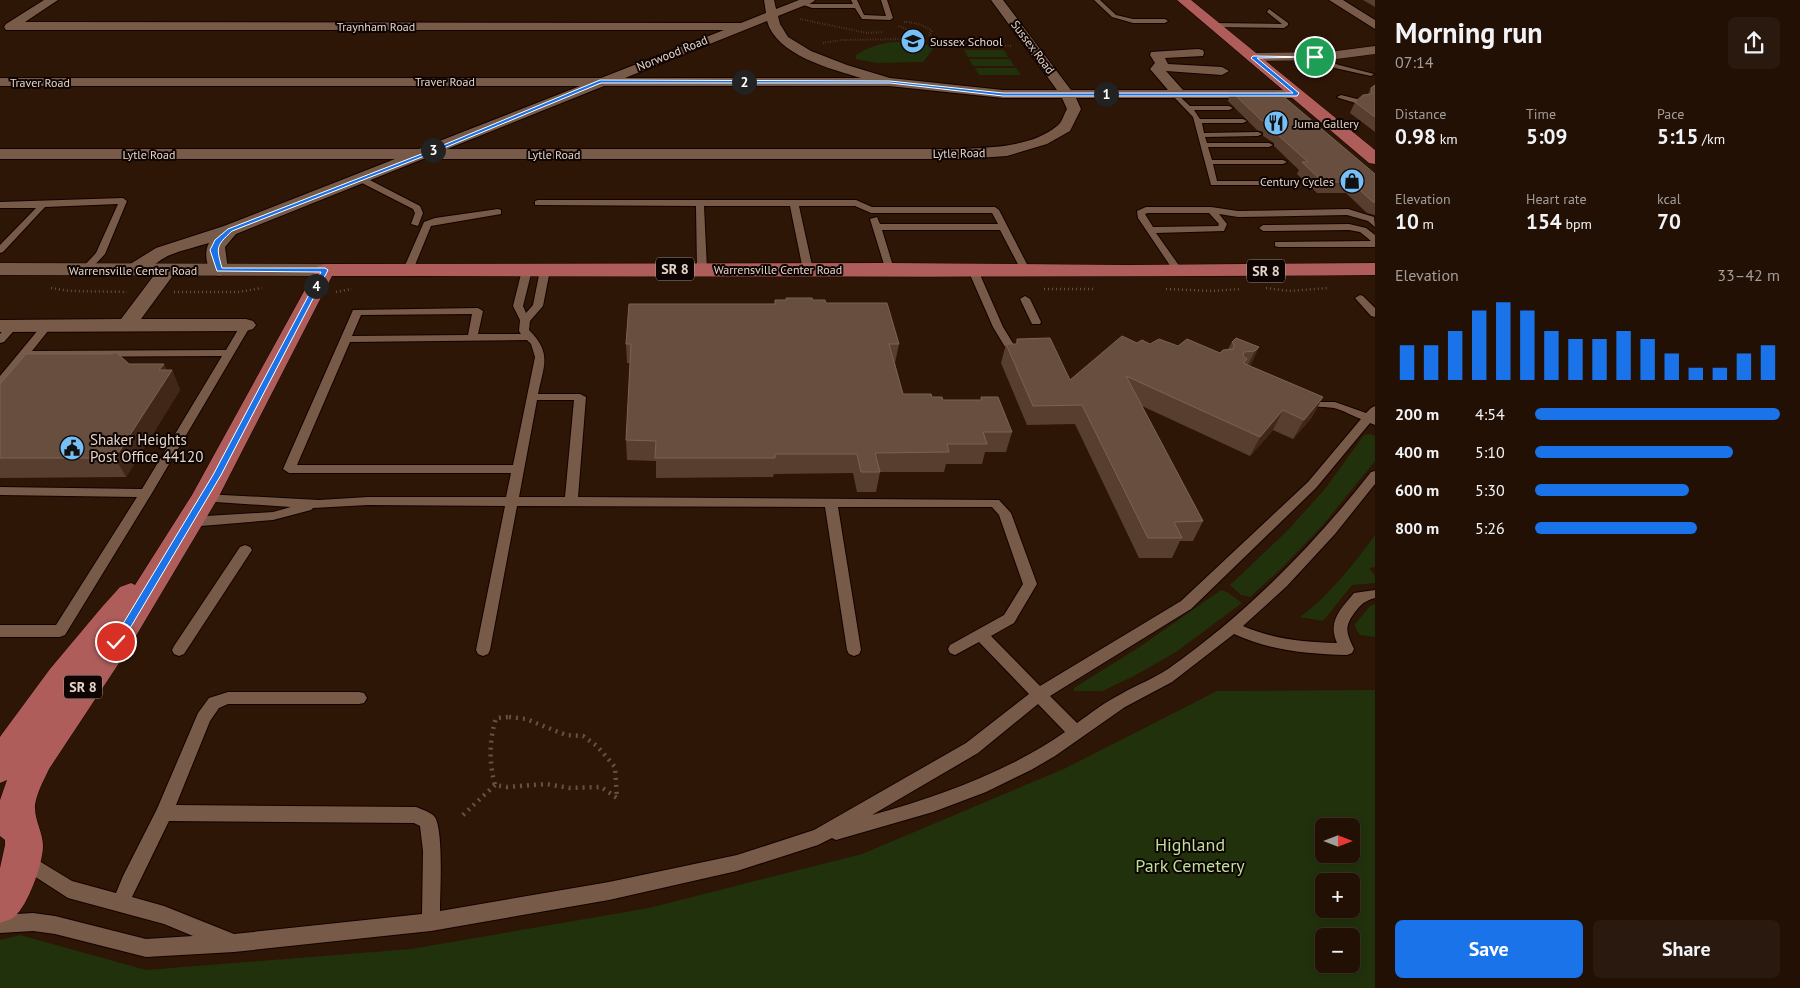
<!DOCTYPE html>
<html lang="en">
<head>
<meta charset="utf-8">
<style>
	body { margin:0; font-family:"PT Sans",sans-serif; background:#2a190e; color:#f1f3f6; height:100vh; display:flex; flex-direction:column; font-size:19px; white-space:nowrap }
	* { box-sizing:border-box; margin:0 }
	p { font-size:16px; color:#a29d9a }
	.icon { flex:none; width:28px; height:28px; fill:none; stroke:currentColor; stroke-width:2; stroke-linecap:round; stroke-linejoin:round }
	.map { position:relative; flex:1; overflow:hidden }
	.sheet { display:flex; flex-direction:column; background:#221004; width:425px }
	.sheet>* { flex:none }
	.needle { width:32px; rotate:90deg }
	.buttons { position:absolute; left:1315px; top:818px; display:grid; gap:10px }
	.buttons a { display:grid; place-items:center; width:45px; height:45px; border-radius:8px; background:#221004; box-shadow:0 2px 8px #0003,0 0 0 1px #3f3026; font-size:25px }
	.pin { position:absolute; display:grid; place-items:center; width:42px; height:42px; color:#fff; margin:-21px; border:2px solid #fff; border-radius:50%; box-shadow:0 1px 5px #0007 }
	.km { position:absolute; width:25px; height:25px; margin:-12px; border-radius:50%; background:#222; color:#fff; font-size:14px; line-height:25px; text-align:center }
	.round { display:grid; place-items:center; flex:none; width:52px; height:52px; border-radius:8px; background:#2a190e }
	.headline { display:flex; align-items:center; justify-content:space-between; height:85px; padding:0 20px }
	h1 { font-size:28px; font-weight:700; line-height:38px }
	.metrics { display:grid; grid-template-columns:repeat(3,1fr); gap:8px; height:85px; padding:5px 20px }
	.metrics div { display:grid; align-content:center }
	.metrics b { font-size:21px; font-weight:700 }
	.metrics small { font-size:14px; font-weight:400 }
	.metrics p { font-size:14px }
	.chart { height:140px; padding:10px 20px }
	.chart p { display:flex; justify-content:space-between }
	.chart svg { width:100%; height:90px; margin-top:5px; stroke:#1a73e8; stroke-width:6 }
	.action { display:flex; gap:10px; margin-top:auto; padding:10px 20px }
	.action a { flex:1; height:58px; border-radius:8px; background:#1a73e8; color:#fff; font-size:20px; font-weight:700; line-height:58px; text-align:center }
	.action a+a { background:#2a190e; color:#f1f3f6 }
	ul { padding:0 20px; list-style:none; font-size:16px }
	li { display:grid; grid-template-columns:80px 60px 1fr; align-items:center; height:38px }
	li i { height:12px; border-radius:6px; background:#1a73e8 }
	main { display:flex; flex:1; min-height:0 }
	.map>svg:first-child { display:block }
	.green { fill:#21310c; fill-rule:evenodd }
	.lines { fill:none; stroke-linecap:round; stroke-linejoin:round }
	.service-casing { stroke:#140200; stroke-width:2 }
	.minor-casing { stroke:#140200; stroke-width:2 }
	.secondary-casing { stroke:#140200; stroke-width:1 }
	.primary-casing { stroke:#140200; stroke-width:1 }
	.path-far2 { stroke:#665143; stroke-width:2; stroke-dasharray:0.5 2; stroke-linecap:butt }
	.path-far1 { stroke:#665143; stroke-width:2.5; stroke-dasharray:1 3; stroke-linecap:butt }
	.path { stroke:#665143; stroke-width:4.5; stroke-dasharray:2 5; stroke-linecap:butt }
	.service { fill:#775b48; fill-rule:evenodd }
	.minor { fill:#775b48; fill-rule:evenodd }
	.secondary { fill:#775b48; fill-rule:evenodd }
	.primary { fill:#ae5d5a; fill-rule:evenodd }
	.wall { fill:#583e2e }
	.shaded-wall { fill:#402717 }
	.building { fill:#674e3f; stroke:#7b6354 }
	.route { fill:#1a73e8; stroke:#fff }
	.labels { text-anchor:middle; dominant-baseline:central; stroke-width:4; stroke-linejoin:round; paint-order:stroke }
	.far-street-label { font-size:12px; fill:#e5d4ca; stroke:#0e0502 }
	.far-poi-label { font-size:12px; fill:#e5d4ca; stroke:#0e0502; text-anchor:start }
	.shield { fill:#0e0502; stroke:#a4968e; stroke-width:1 }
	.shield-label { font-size:14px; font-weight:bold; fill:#e5d4ca }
	.poi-label { font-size:15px; fill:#e5d4ca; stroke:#0e0502; text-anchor:start }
	.near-park-label { font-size:18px; fill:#bddf9b; stroke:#0e0502 }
</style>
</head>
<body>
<main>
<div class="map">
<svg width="1375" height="988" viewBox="0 0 1375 988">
	<rect width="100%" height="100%" fill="#2d1606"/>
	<!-- green -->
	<g class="green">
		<path d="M895,42C906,42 926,40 933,49L923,62L876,63L856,59V55C869,47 880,43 895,42Z"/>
		<path d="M964,50H1004L1008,57H968Z"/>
		<path d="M969,59H1010L1014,66H973Z"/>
		<path d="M975,68H1016L1021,75H979Z"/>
		<path d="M1369,434L1375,436V461L1323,525L1282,568L1250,597L1241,595L1230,585L1287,531L1325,489L1364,435Z"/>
		<path d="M1375,535V567L1369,568L1375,576V583L1352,585L1323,621L1300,617C1330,595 1353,565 1375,535Z"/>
		<path d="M1221,590L1227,592L1242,603L1176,652L1132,677L1102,691H1074V688L1141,646Z"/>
		<path d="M1375,604V637L1360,635L1356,629L1355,624L1370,606Z"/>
		<path d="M1375,690V988H0V940L20,935L146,970L411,949L649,908L862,854L1066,768L1217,691ZM1324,826H1351V854H1324ZM1324,881H1351V909H1324ZM1324,936H1351V964H1324Z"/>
	</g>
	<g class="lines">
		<defs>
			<g id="service">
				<path d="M851,0H857L864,15L886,16L881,0H887L893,18L890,20L862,19L855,8H812L798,3L801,1L812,4H853Z"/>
				<path d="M1094,0H1100L1116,15L1133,19H1165L1168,21L1165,23H1133L1112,17Z"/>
				<path d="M1269,9L1288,23V25L1284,28L1213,27L1210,25L1213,23L1282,24L1267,12Z"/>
				<path d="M1315,55L1339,65L1374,74L1371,76L1335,68L1313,58L1312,57Z"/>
				<path d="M1173,94H1177L1190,106H1229L1233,108L1229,110H1194L1200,119H1243L1247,121L1243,123H1202L1204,133L1258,132L1262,134L1258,136L1205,137L1207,143H1269L1273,145L1269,147H1208L1212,160H1283L1287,162L1283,164H1213L1217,181H1298V185H1211L1193,117L1173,96Z"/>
				<path d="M1341,95L1365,101L1366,103L1362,105L1339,98L1337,97Z"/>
				<path d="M358,177H364L420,206L423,213L418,226L411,224L415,213L413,209L358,181Z"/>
				<path d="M123,198L127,201L105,254L89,271H83L81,269L96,253L118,204L45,207L3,252L0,253V245L36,208H0V202Z"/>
				<path d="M538,200H856L872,207H995L999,210L1030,270L1028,272H1022L1000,230H882L894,269L892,271H886L870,219L877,217L880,224H998L992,213H871L855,206H799L813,270L808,273L803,270L790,206H704L707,269L702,272L697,269L696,206L535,205V201Z"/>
				<path d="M1146,207H1211L1238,211L1348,209L1374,217L1375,227L1368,221L1347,215L1238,217L1219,214L1227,224L1224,231L1156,233L1183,271L1178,274L1175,273L1138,218L1137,211ZM1148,213H1209L1219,224L1218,226L1153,227L1145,214Z"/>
				<path d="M498,209L501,210V214L431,226L413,270L408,273L403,270L424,222L435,218Z"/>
				<path d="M1349,224L1366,228L1375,235V247H1278L1275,246V242L1371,241L1360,232L1349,230L1263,231L1259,228L1263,225Z"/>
				<path d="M527,267L532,270L523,306L526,313L533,305L540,270L545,267L550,270L543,306L530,321L529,330C552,353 544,365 538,394H580L586,397L578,497L999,500L1011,513L1037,584L1014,623L991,636L1040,686L1181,601L1308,482L1361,419C1352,416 1343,410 1334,408C1321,406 1308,409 1298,399L1300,397L1304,396L1321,402H1335L1366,413L1371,408L1375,406V425L1370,423L1316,488L1191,609L1050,696L1077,723C1091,713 1105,702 1121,694C1136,685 1153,679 1168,669C1246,614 1312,547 1371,472L1375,471V484L1335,534L1287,586L1243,626C1273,639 1304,642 1337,643C1327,621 1341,609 1354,593L1375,590V598C1365,601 1362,603 1355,612C1344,627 1346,632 1354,649L1352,653L1347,655C1307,654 1271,651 1234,634L1172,682L1125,707L1055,756L1031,770L986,792L933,812L836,840L832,838L818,845L737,871L609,900L431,931L234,952L146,957L55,934L33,931L0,933V915L33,913L55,916L146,939L193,936L164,924L68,898L20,867L17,861L20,855L26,853L72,881L116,893L123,876L157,809L198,713L209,698L228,692H359L364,693L367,698L364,703L359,704H228L219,708L210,721L176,805L416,807C421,809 430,812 434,816C444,827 440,894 440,911L609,882L737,855L814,830L966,743L1029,694L979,642L955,655L950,653L948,649L950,645L1004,615L1023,584L999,515L992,507H838L861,650L859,654L854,656L849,654L847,650L825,507L517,506L490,650L488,654L483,656L478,654L476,650L505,506L368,505L313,508L311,510L273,520L189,527L184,525L183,522L184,519L189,517L273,512L291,507L200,501L198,498L200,495L204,494L319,500L368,497H506L511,473H289L283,469L353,310L478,308L483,311L478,334H521L519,331L520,320L513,306L522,270ZM472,314L468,335L352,336L361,315ZM527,340L531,344L535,357L513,465H297L350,342ZM537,400H574L565,497H519ZM1038,704L1065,732C1007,772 940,796 872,815L978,753ZM169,821L414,823L420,826L423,851L422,914L234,934L164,906L132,897Z"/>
				<path d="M973,267L978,270L1003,327L1017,350L1016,352H1008L993,327L968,270Z"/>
				<path d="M1360,295L1363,296L1375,308V317L1371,316L1355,298Z"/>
				<path d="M1025,296L1030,299L1041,322L1040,324H1032L1031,322L1020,299Z"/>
				<path d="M246,322L251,325L152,493L65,635L60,637H0V625H56L137,497L0,495V487L142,489L222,356L27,357L4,385L0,386V376L43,324L47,323L52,326L32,351L226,350L242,323Z"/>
				<path d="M13,323L18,326L4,342L0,343V334L9,324Z"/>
				<path d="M245,545L250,547L252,550L184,654L179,656L174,654L172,650L174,646L240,547Z"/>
			</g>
			<g id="minor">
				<path d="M44,0H58L25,22L741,23L766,13L764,0H774L776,9L799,0H815L813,2L778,16L780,24L788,37L811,51L847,65L890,78L1003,90H1057L991,0H1003L1071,90H1168L1150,69L1155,63L1150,55L1151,52L1198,49L1203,50L1204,53L1203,56L1165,58L1168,64L1222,67L1229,71L1222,75L1166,71L1183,90H1297L1304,94L1297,98H1076L1081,109L1070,131L1047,144L1007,156L962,159H423L236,234L225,247L228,270L226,274L219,276L212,274C206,265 204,252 209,243C196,247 182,250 170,255C155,261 144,278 127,274L125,270L127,266L156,248L224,226L395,159H0V149H419L580,86H0V78H601L724,30H6L4,27L6,24ZM767,21C776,55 831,69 861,78H625ZM604,86H889L1003,98H1062L1067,109C1064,114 1062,123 1057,126C1031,147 994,147 962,149H447Z"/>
				<path d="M1329,0H1343L1375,20V29Z"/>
				<path d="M168,264L175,266L177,270L141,319H246L253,321L256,325L253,329L246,331L0,332V320L121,319L161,266Z"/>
			</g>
			<g id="secondary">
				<path d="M1375,46V54L1329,60L1253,61L1248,60L1246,57L1248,54L1253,53L1329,52Z"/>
				<path d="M0,263L325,264L332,266L335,270L332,274L325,276L0,275Z"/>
			</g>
			<g id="primary">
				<path d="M1177,0H1191L1375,150V164L1369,163Z"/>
				<path d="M889,263L1128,265L1375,263V275C1027,278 680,276 332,276L218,498L127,651L49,769C44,780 37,792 35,805C34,820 43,832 43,846C43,863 28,906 14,917C11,920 4,921 0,923V868L5,845V840L0,836V800L7,780L0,783V737L2,734L50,669L102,607L120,587L131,583L135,585L192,495L318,266L325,264Z"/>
			</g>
		</defs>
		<!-- service casing -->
		<use href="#service" class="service-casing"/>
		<!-- minor casing -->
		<use href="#minor" class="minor-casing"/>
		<!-- secondary casing -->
		<use href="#secondary" class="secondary-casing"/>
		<!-- primary casing -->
		<use href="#primary" class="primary-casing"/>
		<!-- path-far2 -->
		<g class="path-far2">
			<path d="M800,19L867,33L882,32"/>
			<path d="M904,22C915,22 923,25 932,31L929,34L934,42L1011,46"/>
			<path d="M823,43L841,40L911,39L907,29L898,26"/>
		</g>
		<!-- path-far1 -->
		<g class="path-far1">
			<path d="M51,288L70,291L127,292"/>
			<path d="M1266,288L1289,291L1329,288"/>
			<path d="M1044,289H1095"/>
			<path d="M1166,289L1213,291L1240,289"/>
			<path d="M174,292H238L262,288"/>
			<path d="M336,292L352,289"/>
		</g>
		<!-- path -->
		<g class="path">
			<path d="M509,717L526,719L566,735L583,736L597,746L615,767L617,798L601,787L570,788L546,784L507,787L495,785C489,762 489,741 496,718Z"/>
			<path d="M463,815L495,785"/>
		</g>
		<!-- service -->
		<use href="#service" class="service"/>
		<!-- minor -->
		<use href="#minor" class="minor"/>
		<!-- secondary -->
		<use href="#secondary" class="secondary"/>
		<!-- primary -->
		<use href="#primary" class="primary"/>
	</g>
	<!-- wall -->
	<g class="wall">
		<path d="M1363,0H1375V7Z"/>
		<path d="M1375,85V132L1350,113L1355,102L1368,94L1371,88Z"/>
		<path d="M1231,91L1375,174V217V215L1367,213L1346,193H1317L1297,174L1299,170L1274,146V143L1263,136V132L1257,130L1228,101Z"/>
		<path d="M786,298L813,300L826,303L899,344L895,363L903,394L932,397L943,400H980L981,397L1012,432L1006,452H985L982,464H946L944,472H880L876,492H857L853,473L774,474L773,477L656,478V461L627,460L626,440L630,363H627L626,344L775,304V300H786Z"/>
		<path d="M1017,339L1070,380L1137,343L1178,346L1220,353L1228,349L1232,342L1259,347L1250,366L1323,397L1312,417L1293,439L1273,430L1250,456L1142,406L1203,521L1193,541H1180L1172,558H1139L1075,424L1027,425L1001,363L1006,344H1016Z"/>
		<path d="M111,354L129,364H164L166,370H172L180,390L126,477L0,478V384Z"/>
	</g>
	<!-- shaded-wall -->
	<g class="shaded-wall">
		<path d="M1259,347L1250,366L1245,370L1255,351Z"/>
		<path d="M164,364L169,375L172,370L180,390L126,477L115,458L159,370Z"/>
		<path d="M1323,397L1312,417L1293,439L1304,420Z"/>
		<path d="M1283,410L1273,430L1250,456L1260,437Z"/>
	</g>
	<!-- building -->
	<g class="building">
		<path d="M1375,85V117L1355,102L1363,95L1372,94L1371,88Z"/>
		<path d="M1231,91H1277L1375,174V202H1373L1351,182H1323L1302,162H1308L1279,136L1278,133L1267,125V122L1261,120Z"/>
		<path d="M786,298H812L813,300H825L826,303H887L899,344H889L903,394H931L932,397H942L943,400H982L981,397H998L1012,432H983L987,444H947L949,452L875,453L880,472H861L857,454H775V458H655L656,441L626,440L631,344H626L629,304H775V300H786Z"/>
		<path d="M1122,336L1137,343L1142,340L1150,344L1159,339L1178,346L1187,339L1220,353L1223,350L1233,349L1234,345L1232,342L1236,338L1259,347L1255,351L1244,352L1243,356L1247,359L1243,363L1323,397L1304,420L1283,410L1260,437L1126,376L1203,521L1174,522L1182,538H1148L1082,405L1033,406L1006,344H1017V339L1050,338L1070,380Z"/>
		<path d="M116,352L129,364H164L159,370H172L115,458H0V384L26,354H111Z"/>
	</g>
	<!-- route -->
	<path class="route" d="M1253,56L1317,57L1257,58L1299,93L1297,96H1003L890,83H601L427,155L232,231C216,246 216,247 222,268H325L328,270L221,475L120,645L116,646L112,642L213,475L321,272L217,271L210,250L215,240L228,229L424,153L600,80L890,81L1003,93H1293L1251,58Z"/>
	<!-- icons -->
	<defs>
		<symbol id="school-disc" viewBox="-11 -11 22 22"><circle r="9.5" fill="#76c0f7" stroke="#0e0502"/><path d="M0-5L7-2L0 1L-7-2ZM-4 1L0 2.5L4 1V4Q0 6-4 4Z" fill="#111"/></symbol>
		<symbol id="restaurant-disc" viewBox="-11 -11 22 22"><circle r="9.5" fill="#76c0f7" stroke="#0e0502"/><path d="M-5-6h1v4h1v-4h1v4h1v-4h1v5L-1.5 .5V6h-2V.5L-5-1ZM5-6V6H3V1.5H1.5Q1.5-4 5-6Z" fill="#111"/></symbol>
		<symbol id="shop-disc" viewBox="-11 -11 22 22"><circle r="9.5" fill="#76c0f7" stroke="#0e0502"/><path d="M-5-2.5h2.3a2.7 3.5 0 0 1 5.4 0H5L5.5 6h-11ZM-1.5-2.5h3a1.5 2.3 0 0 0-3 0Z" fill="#111"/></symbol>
		<symbol id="civic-disc" viewBox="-11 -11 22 22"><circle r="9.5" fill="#76c0f7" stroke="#0e0502"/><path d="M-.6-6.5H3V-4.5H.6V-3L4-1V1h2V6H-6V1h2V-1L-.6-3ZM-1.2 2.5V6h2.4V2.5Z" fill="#111"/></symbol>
	</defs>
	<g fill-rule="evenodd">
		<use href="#school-disc" x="899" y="27" width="28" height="28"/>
		<use href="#restaurant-disc" x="1262" y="109" width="28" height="28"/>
		<use href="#shop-disc" x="1338" y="167" width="28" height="28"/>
		<use href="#civic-disc" x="58" y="434" width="28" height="28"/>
	</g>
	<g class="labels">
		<!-- far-street labels -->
		<g class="far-street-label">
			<text x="376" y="26">Traynham Road</text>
			<text transform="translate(1033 47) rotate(53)">Sussex Road</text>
			<text transform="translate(672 53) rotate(-22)">Norwood Road</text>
			<text x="445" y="81">Traver Road</text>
			<text x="40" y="82">Traver Road</text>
			<text transform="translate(959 153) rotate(-1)">Lytle Road</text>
			<text x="149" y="154">Lytle Road</text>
			<text x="554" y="154">Lytle Road</text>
			<text x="778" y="269">Warrensville Center Road</text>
			<text x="133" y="270">Warrensville Center Road</text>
		</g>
		<!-- far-poi labels -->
		<g class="far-poi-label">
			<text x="930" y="41">Sussex School</text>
			<text x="1294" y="123">Juma Gallery</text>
			<text x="1334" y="181" text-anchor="end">Century Cycles</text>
		</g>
		<!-- shield labels -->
		<g class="shield">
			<rect x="656" y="257.5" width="38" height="23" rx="4"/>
			<rect x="1247" y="259.5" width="38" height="23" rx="4"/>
			<rect x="64" y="675.5" width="38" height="23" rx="4"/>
		</g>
		<g class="shield-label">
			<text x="675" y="269">SR 8</text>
			<text x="1266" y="271">SR 8</text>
			<text x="83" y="687">SR 8</text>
		</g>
		<!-- poi labels -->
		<g class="poi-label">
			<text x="90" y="439">Shaker Heights<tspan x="90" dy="17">Post Office 44120</tspan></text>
		</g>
		<!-- near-park labels -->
		<g class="near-park-label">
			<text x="1190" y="844">Highland<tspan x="1190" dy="21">Park Cemetery</tspan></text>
		</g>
	</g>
</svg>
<div class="buttons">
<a><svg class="needle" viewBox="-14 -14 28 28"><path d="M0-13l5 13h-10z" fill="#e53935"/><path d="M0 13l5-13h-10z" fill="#a29d9a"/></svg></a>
<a>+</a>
<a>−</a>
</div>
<div class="pin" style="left:1315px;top:57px;background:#1e9e55"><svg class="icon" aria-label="arrive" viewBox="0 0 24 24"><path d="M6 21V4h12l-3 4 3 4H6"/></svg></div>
<div class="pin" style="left:116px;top:642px;background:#d93025"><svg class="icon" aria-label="check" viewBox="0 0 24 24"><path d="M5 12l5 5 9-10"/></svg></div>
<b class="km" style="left:1106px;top:94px">1</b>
<b class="km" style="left:744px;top:82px">2</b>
<b class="km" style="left:433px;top:150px">3</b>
<b class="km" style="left:316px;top:286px">4</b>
</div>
<section class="sheet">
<div class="headline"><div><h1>Morning run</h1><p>07:14</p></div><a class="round"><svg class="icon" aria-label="share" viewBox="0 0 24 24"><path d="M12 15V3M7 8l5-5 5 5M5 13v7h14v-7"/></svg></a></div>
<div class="metrics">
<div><p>Distance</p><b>0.98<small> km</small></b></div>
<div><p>Time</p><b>5:09</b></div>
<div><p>Pace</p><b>5:15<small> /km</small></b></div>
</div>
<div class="metrics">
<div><p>Elevation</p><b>10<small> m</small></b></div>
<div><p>Heart rate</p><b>154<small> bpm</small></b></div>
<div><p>kcal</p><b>70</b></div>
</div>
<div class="chart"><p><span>Elevation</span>33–42 m</p>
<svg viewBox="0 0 160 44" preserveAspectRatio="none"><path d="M5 44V27M15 44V27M25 44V20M35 44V10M45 44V6M55 44V10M65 44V20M75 44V24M85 44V24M95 44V20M105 44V24M115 44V31M125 44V38M135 44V38M145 44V31M155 44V27"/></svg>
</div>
<ul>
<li><b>200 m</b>4:54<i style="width:100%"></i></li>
<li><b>400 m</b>5:10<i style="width:81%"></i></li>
<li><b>600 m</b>5:30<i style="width:63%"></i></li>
<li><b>800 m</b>5:26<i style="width:66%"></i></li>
</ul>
<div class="action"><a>Save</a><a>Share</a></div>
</section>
</main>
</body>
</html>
